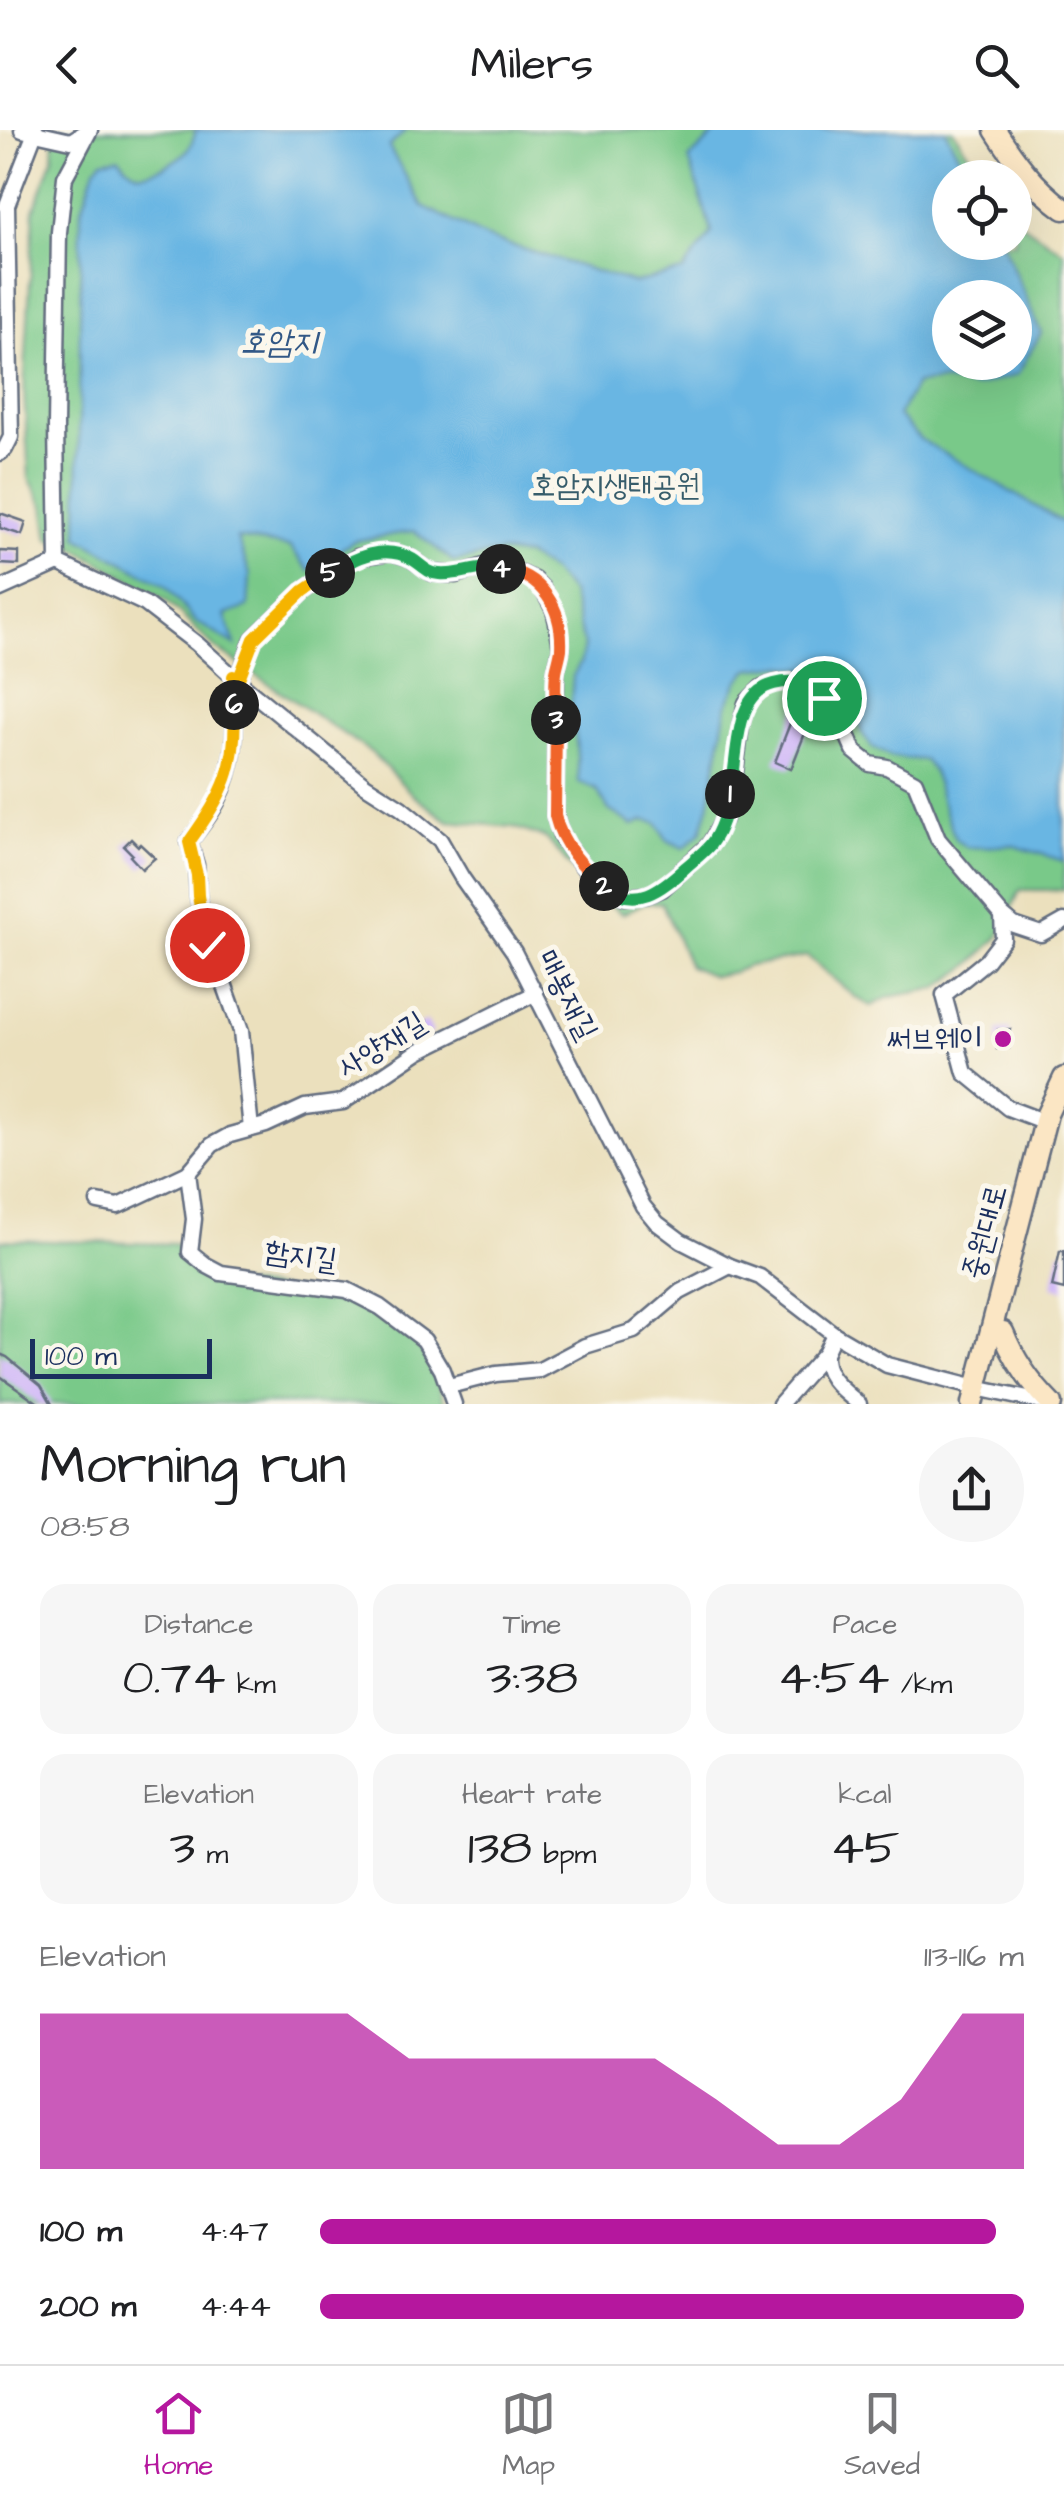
<!DOCTYPE html>
<html lang="en">
<head>
<meta charset="utf-8">
<style>
	body { margin:0; font-family:"Architects Daughter","Poor Story",sans-serif; background:#f6f6f6; color:#202124; height:100vh; display:flex; flex-direction:column; font-size:38px; white-space:nowrap }
	* { box-sizing:border-box; margin:0 }
	p { font-size:32px; color:#757577 }
	.icon { flex:none; width:55px; height:55px; fill:none; stroke:currentColor; stroke-width:2; stroke-linecap:round; stroke-linejoin:round }
	.map { position:relative; height:1274px; overflow:hidden }
	.panel { display:flex; flex-direction:column; background:#fff; flex:1 }
	.panel>* { flex:none }
	.fabs { position:absolute; left:932px; top:30px; display:grid; gap:20px }
	.fabs a { display:grid; place-items:center; width:100px; height:100px; border-radius:50%; background:#fff; box-shadow:0 10px 40px #0002; font-size:50px }
	.scale { position:absolute; left:30px; bottom:25px; width:182px; box-sizing:border-box; padding-left:10px; border:5px solid #1b2f5e; border-top:0; font-size:28px; line-height:35px; white-space:nowrap; color:#1b2f5e; -webkit-text-stroke:8px #fbf7ec; paint-order:stroke }
	.pin { position:absolute; display:grid; place-items:center; width:85px; height:85px; color:#fff; margin:-42px; border:5px solid #fff; border-radius:50%; box-shadow:0 2px 10px #0007 }
	.km { position:absolute; width:50px; height:50px; margin:-25px; border-radius:50%; background:#222; color:#fff; font-size:28px; line-height:50px; text-align:center }
	.round { display:grid; place-items:center; flex:none; width:105px; height:105px; border-radius:52px; background:#f6f6f6 }
	.overview { display:flex; align-items:center; justify-content:space-between; height:170px; padding:0 40px }
	h1 { font-size:55px; font-weight:600; line-height:75px }
	.metrics { display:grid; grid-template-columns:repeat(3,1fr); gap:15px; height:170px; padding:10px 40px }
	.metrics div { display:grid; align-content:center; border-radius:25px; background:#f6f6f6; text-align:center }
	.metrics b { font-size:50px; font-weight:600 }
	.metrics small { font-size:28px; font-weight:400 }
	.metrics p { font-size:28px }
	.chart { height:280px; padding:20px 40px }
	.chart p { display:flex; justify-content:space-between }
	.chart svg { width:100%; height:180px; margin-top:10px; fill:#b5179e; opacity:.7 }
	ul { padding:0 40px; list-style:none; font-size:32px }
	li { display:grid; grid-template-columns:160px 120px 1fr; align-items:center; height:75px }
	li i { height:25px; border-radius:12px; background:#b5179e }
	header { display:flex; justify-content:space-between; align-items:center; height:130px; padding:0 40px; background:#fff; font-size:45px; font-weight:600 }
	.menu { display:flex; justify-content:space-around; align-items:center; height:140px; border-top:2px solid #e0e0e0; background:#fff; font-size:28px; color:#757577 }
	.menu a { display:grid; justify-items:center; gap:5px }
	.menu .current { color:#b5179e }
	.map>svg:first-child { display:block }
	.green { fill:#79c989; stroke:#4a7c74; stroke-width:2.5; fill-rule:evenodd }
	.water { fill:#69b6e3; stroke:#4272a0; stroke-width:2.5; fill-rule:evenodd }
	.building { fill:#caaff9 }
	.lines { fill:none; stroke-linecap:round; stroke-linejoin:round }
	.street-casing { stroke:#646d7f; stroke-width:19 }
	.secondary-casing { stroke:#646d7f; stroke-width:25 }
	.street { stroke:#fff; stroke-width:14 }
	.secondary { stroke:#fbe6c4; stroke-width:20 }
	.split-1-casing { stroke:#fff; stroke-width:20 }
	.split-2-casing { stroke:#fff; stroke-width:20 }
	.split-3-casing { stroke:#fff; stroke-width:20 }
	.split-4-casing { stroke:#fff; stroke-width:20 }
	.split-5-casing { stroke:#fff; stroke-width:20 }
	.split-6-casing { stroke:#fff; stroke-width:20 }
	.split-7-casing { stroke:#fff; stroke-width:20 }
	.split-8-casing { stroke:#fff; stroke-width:20 }
	.split-1 { stroke:#22a559; stroke-width:12 }
	.split-2 { stroke:#22a559; stroke-width:12 }
	.split-3 { stroke:#f0652b; stroke-width:12 }
	.split-4 { stroke:#f0652b; stroke-width:12 }
	.split-5 { stroke:#22a559; stroke-width:12 }
	.split-6 { stroke:#f5b400; stroke-width:12 }
	.split-7 { stroke:#f5b400; stroke-width:12 }
	.split-8 { stroke:#f5b400; stroke-width:12 }
	.poi-dot { fill:#b5179e; stroke:#fbf7ec; stroke-width:4 }
	.labels { text-anchor:middle; dominant-baseline:central; stroke-width:10; stroke-linejoin:round; paint-order:stroke }
	.park-label { font-size:30px; fill:#375d6b; stroke:#fbf7ec }
	.street-label { font-size:30px; fill:#1b2f5e; stroke:#fbf7ec }
	.poi-label { font-size:30px; fill:#1b2f5e; stroke:#fbf7ec; text-anchor:end }
	.water-label { font-size:32px; font-style:italic; fill:#325886; stroke:#fbf7ec }
</style>
</head>
<body>
<header><svg class="icon" aria-label="back" viewBox="0 0 24 24"><path d="M15 5l-7 7 7 7"/></svg>Milers<svg class="icon" aria-label="search" viewBox="0 0 24 24"><circle cx="10" cy="10" r="6"/><path d="M15 15l6 6"/></svg></header>
<div class="map">
<svg width="1064" height="1274" viewBox="0 0 1064 1274">
	<rect width="100%" height="100%" fill="#fbf7ec"/>
	<filter id="ink" filterUnits="userSpaceOnUse"><feTurbulence type="fractalNoise" baseFrequency=".01" numOctaves="2"/><feDisplacementMap in="SourceGraphic" scale="20" xChannelSelector="R" yChannelSelector="G"/><feConvolveMatrix kernelMatrix="1 2 1 2 8 2 1 2 1" color-interpolation-filters="sRGB"/></filter>
	<filter id="wash" filterUnits="userSpaceOnUse"><feTurbulence type="fractalNoise" baseFrequency=".0048" numOctaves="4" result="noise"/><feDisplacementMap in="SourceGraphic" scale="40" xChannelSelector="R" yChannelSelector="G"/><feGaussianBlur stdDeviation="2.25" result="paint"/><feColorMatrix in="noise" values="0 0 0 0 0 0 0 0 0 0 0 0 0 0 0 0 0 1.4 0 .05"/><feComposite in="paint" operator="in"/></filter>
	<g filter="url(#wash)">
		<rect width="100%" height="100%" fill="#ebe0bd"/>
		<!-- green -->
		<g class="green">
			<path d="M54,0H953L984,47L950,48V112H1015V89L1064,122V760H1020L999,807L970,835L938,858L889,867L871,876L855,867L807,826L748,836L734,842L713,846L689,836L662,773L646,772L622,784L601,768L573,740L546,708L513,697L448,691L414,666L372,623L214,517L167,471L76,419L49,409L44,376L29,348L24,261L34,80L53,28ZM950,168H1015V232H950Z"/>
			<path d="M0,1110L175,1114L205,1150L330,1164L361,1172L414,1209L436,1245L445,1274H0Z"/>
		</g>
		<!-- water -->
		<path class="water" d="M196,0H406L389,17L423,76L487,108L634,153L683,141L712,103L689,29L719,0H945L970,47L950,48V112L1002,113L1041,203L1017,245L973,257L943,251L916,254L898,286L920,309L1064,393V731L1012,715L968,718L956,710L945,681L933,641L924,630L891,627L872,617L862,603L857,583L846,568L819,541L782,535L749,539L737,553L727,575L709,676L701,702L684,718L667,710L657,693L644,690L633,695L609,680L597,660L579,652L576,609L571,575L573,546L581,531L584,516L571,463L551,441L527,426L500,422L454,432L414,401L354,411L309,440L290,417L237,408L250,444L248,477L225,485L235,515L195,491L166,456L78,407L81,82L95,38L102,30L119,27C124,33 130,41 139,43C151,45 176,31 185,23C191,17 194,8 196,0ZM950,168H1015V232H950Z"/>
		<g id="blocks">
			<!-- building -->
			<g class="building">
				<path d="M0,383L26,392L22,405L0,398Z"/>
				<path d="M0,421L19,422V435L0,434Z"/>
				<path d="M801,565L816,575L791,639L775,632Z"/>
				<path d="M131,709L138,716L140,714L155,728L142,739L130,726L132,724L124,716Z"/>
				<path d="M427,891L433,902L403,919L397,906Z"/>
				<path d="M1010,899L1009,918L997,919L998,900Z"/>
				<path d="M1060,1121H1064V1160L1052,1157Z"/>
				<path d="M0,1224L7,1227L41,1255L52,1274H40L0,1246Z"/>
			</g>
		</g>
	</g>
	<g filter="url(#ink)">
		<use href="#blocks" fill-opacity="0" stroke="#646d7f" stroke-width="2.5"/>
		<g class="lines">
			<defs>
				<g id="street">
					<path d="M22,0L71,11L88,0"/>
					<path d="M90,0L65,47L59,102L56,296L58,433L145,474L197,514L238,551L253,509L303,461L357,427L391,422L410,428L432,443L456,445L484,436L514,440L534,450L542,458L554,480L557,493L561,518L556,542L555,686L562,708L585,739L608,759L625,767L647,765L662,759L710,714L724,689L735,643L741,594L746,573L762,557L779,552H803L824,568L845,600L854,621L870,634L887,637L915,652L938,709L1002,785L1014,795L1041,804L1064,791"/>
					<path d="M0,323L5,319L11,307L7,75L36,0"/>
					<path d="M0,459L58,433"/>
					<path d="M233,546C235,593 239,629 217,672C210,686 198,699 189,712L196,735L198,766L207,815L220,842L241,901L251,999"/>
					<path d="M238,551L365,655L401,678L440,710L462,748L514,822L643,1076L657,1093L681,1111L730,1136L760,1147L834,1204L887,1235L976,1258L1051,1274"/>
					<path d="M1002,785L1003,809L986,831L944,865L965,943L1008,978L1045,992"/>
					<path d="M188,1043L194,1089L190,1122L206,1135L221,1143L347,1160L380,1177L424,1210L442,1240L454,1274"/>
					<path d="M98,1072L118,1076L188,1043L212,1015L230,1005L266,995L305,977L343,972L419,921L536,863"/>
					<path d="M825,1223C823,1247 842,1259 859,1274"/>
					<path d="M449,1256L496,1244L540,1240L585,1216L634,1201L680,1162L730,1136"/>
					<path d="M780,1274L825,1223L834,1204"/>
				</g>
				<g id="secondary">
					<path d="M995,0C1015,31 1034,57 1064,79"/>
					<path d="M1003,1202C1014,1230 1030,1253 1051,1274"/>
					<path d="M972,1274L1047,984L1064,948"/>
				</g>
			</defs>
			<!-- street casing -->
			<use href="#street" class="street-casing"/>
			<!-- secondary casing -->
			<use href="#secondary" class="secondary-casing"/>
			<!-- street -->
			<use href="#street" class="street"/>
			<!-- secondary -->
			<use href="#secondary" class="secondary"/>
		</g>
	</g>
	<g class="lines" filter="url(#ink)">
		<defs>
			<path id="split-1" d="M730,664C739,629 732,564 774,554C798,548 806,554 824,568"/>
			<path id="split-2" d="M604,756C637,780 661,760 686,737C694,730 703,723 710,715C721,701 726,681 730,664"/>
			<path id="split-3" d="M556,590L555,686C562,715 583,737 604,756"/>
			<path id="split-4" d="M501,439C542,444 563,479 561,519C560,527 557,535 556,542C554,558 556,574 556,590"/>
			<path id="split-5" d="M330,443C355,428 383,413 412,429C422,435 427,443 439,444C463,446 476,435 501,439"/>
			<path id="split-6" d="M234,575L233,546L238,551L254,509L303,461L330,443"/>
			<path id="split-7" d="M197,745L189,712C224,663 238,637 234,575"/>
			<path id="split-8" d="M197,745L198,766L207,815"/>
		</defs>
		<!-- split-1 casing -->
		<use href="#split-1" class="split-1-casing"/>
		<!-- split-2 casing -->
		<use href="#split-2" class="split-2-casing"/>
		<!-- split-3 casing -->
		<use href="#split-3" class="split-3-casing"/>
		<!-- split-4 casing -->
		<use href="#split-4" class="split-4-casing"/>
		<!-- split-5 casing -->
		<use href="#split-5" class="split-5-casing"/>
		<!-- split-6 casing -->
		<use href="#split-6" class="split-6-casing"/>
		<!-- split-7 casing -->
		<use href="#split-7" class="split-7-casing"/>
		<!-- split-8 casing -->
		<use href="#split-8" class="split-8-casing"/>
		<!-- split-1 -->
		<use href="#split-1" class="split-1"/>
		<!-- split-2 -->
		<use href="#split-2" class="split-2"/>
		<!-- split-3 -->
		<use href="#split-3" class="split-3"/>
		<!-- split-4 -->
		<use href="#split-4" class="split-4"/>
		<!-- split-5 -->
		<use href="#split-5" class="split-5"/>
		<!-- split-6 -->
		<use href="#split-6" class="split-6"/>
		<!-- split-7 -->
		<use href="#split-7" class="split-7"/>
		<!-- split-8 -->
		<use href="#split-8" class="split-8"/>
	</g>
	<!-- markers -->
	<circle class="poi-dot" cx="1003" cy="909" r="10"/>
	<g class="labels">
		<!-- park labels -->
		<g class="park-label">
			<text x="616" y="356">호암지생태공원</text>
		</g>
		<!-- street labels -->
		<g class="street-label">
			<text transform="translate(567 865) rotate(63)">매봉재길</text>
			<text transform="translate(382 915) rotate(-32)">사양재길</text>
			<text transform="translate(985 1102) rotate(-75)">중원대로</text>
			<text transform="translate(301 1126) rotate(8)">함지길</text>
		</g>
		<!-- poi labels -->
		<g class="poi-label">
			<text x="983" y="909">써브웨이</text>
		</g>
		<!-- water labels -->
		<g class="water-label">
			<text x="279" y="212">호암지</text>
		</g>
	</g>
</svg>
<div class="fabs">
<a><svg class="icon" aria-label="locate" viewBox="0 0 24 24"><circle cx="12" cy="12" r="6"/><path d="M12 2v4M12 18v4M2 12h4M18 12h4"/></svg></a>
<a><svg class="icon" aria-label="layers" viewBox="0 0 24 24"><path d="M12 4l9 5-9 5-9-5zM3 14l9 5 9-5"/></svg></a>
</div>
<div class="scale">100 m</div>
<div class="pin" style="left:824px;top:568px;background:#1e9e55"><svg class="icon" aria-label="arrive" viewBox="0 0 24 24"><path d="M6 21V4h12l-3 4 3 4H6"/></svg></div>
<div class="pin" style="left:207px;top:815px;background:#d93025"><svg class="icon" aria-label="check" viewBox="0 0 24 24"><path d="M5 12l5 5 9-10"/></svg></div>
<b class="km" style="left:730px;top:664px">1</b>
<b class="km" style="left:604px;top:756px">2</b>
<b class="km" style="left:556px;top:590px">3</b>
<b class="km" style="left:501px;top:439px">4</b>
<b class="km" style="left:330px;top:443px">5</b>
<b class="km" style="left:234px;top:575px">6</b>
</div>
<section class="panel">
<div class="overview"><div><h1>Morning run</h1><p>08:58</p></div><a class="round"><svg class="icon" aria-label="share" viewBox="0 0 24 24"><path d="M12 15V3M7 8l5-5 5 5M5 13v7h14v-7"/></svg></a></div>
<div class="metrics">
<div><p>Distance</p><b>0.74<small> km</small></b></div>
<div><p>Time</p><b>3:38</b></div>
<div><p>Pace</p><b>4:54<small> /km</small></b></div>
</div>
<div class="metrics">
<div><p>Elevation</p><b>3<small> m</small></b></div>
<div><p>Heart rate</p><b>138<small> bpm</small></b></div>
<div><p>kcal</p><b>45</b></div>
</div>
<div class="chart"><p><span>Elevation</span>113–116 m</p>
<svg viewBox="0 0 160 44" preserveAspectRatio="none"><path d="M0 44V6L10 6L20 6L30 6L40 6L50 6L60 17L70 17L80 17L90 17L100 17L110 27L120 38L130 38L140 27L150 6L160 6V44z"/></svg>
</div>
<ul>
<li><b>100 m</b>4:47<i style="width:96%"></i></li>
<li><b>200 m</b>4:44<i style="width:100%"></i></li>
</ul>
</section>
<nav class="menu">
<a class="current"><svg class="icon" aria-label="home" viewBox="0 0 24 24"><path d="M3 11l9-7 9 7M6 9v11h12V9"/></svg>Home</a>
<a><svg class="icon" aria-label="map" viewBox="0 0 24 24"><path d="M3 6l6-2 6 2 6-2v14l-6 2-6-2-6 2zM9 4v14M15 6v14"/></svg>Map</a>
<a><svg class="icon" aria-label="saved" viewBox="0 0 24 24"><path d="M7 4h10v16l-5-4-5 4z"/></svg>Saved</a>
</nav>
</body>
</html>
